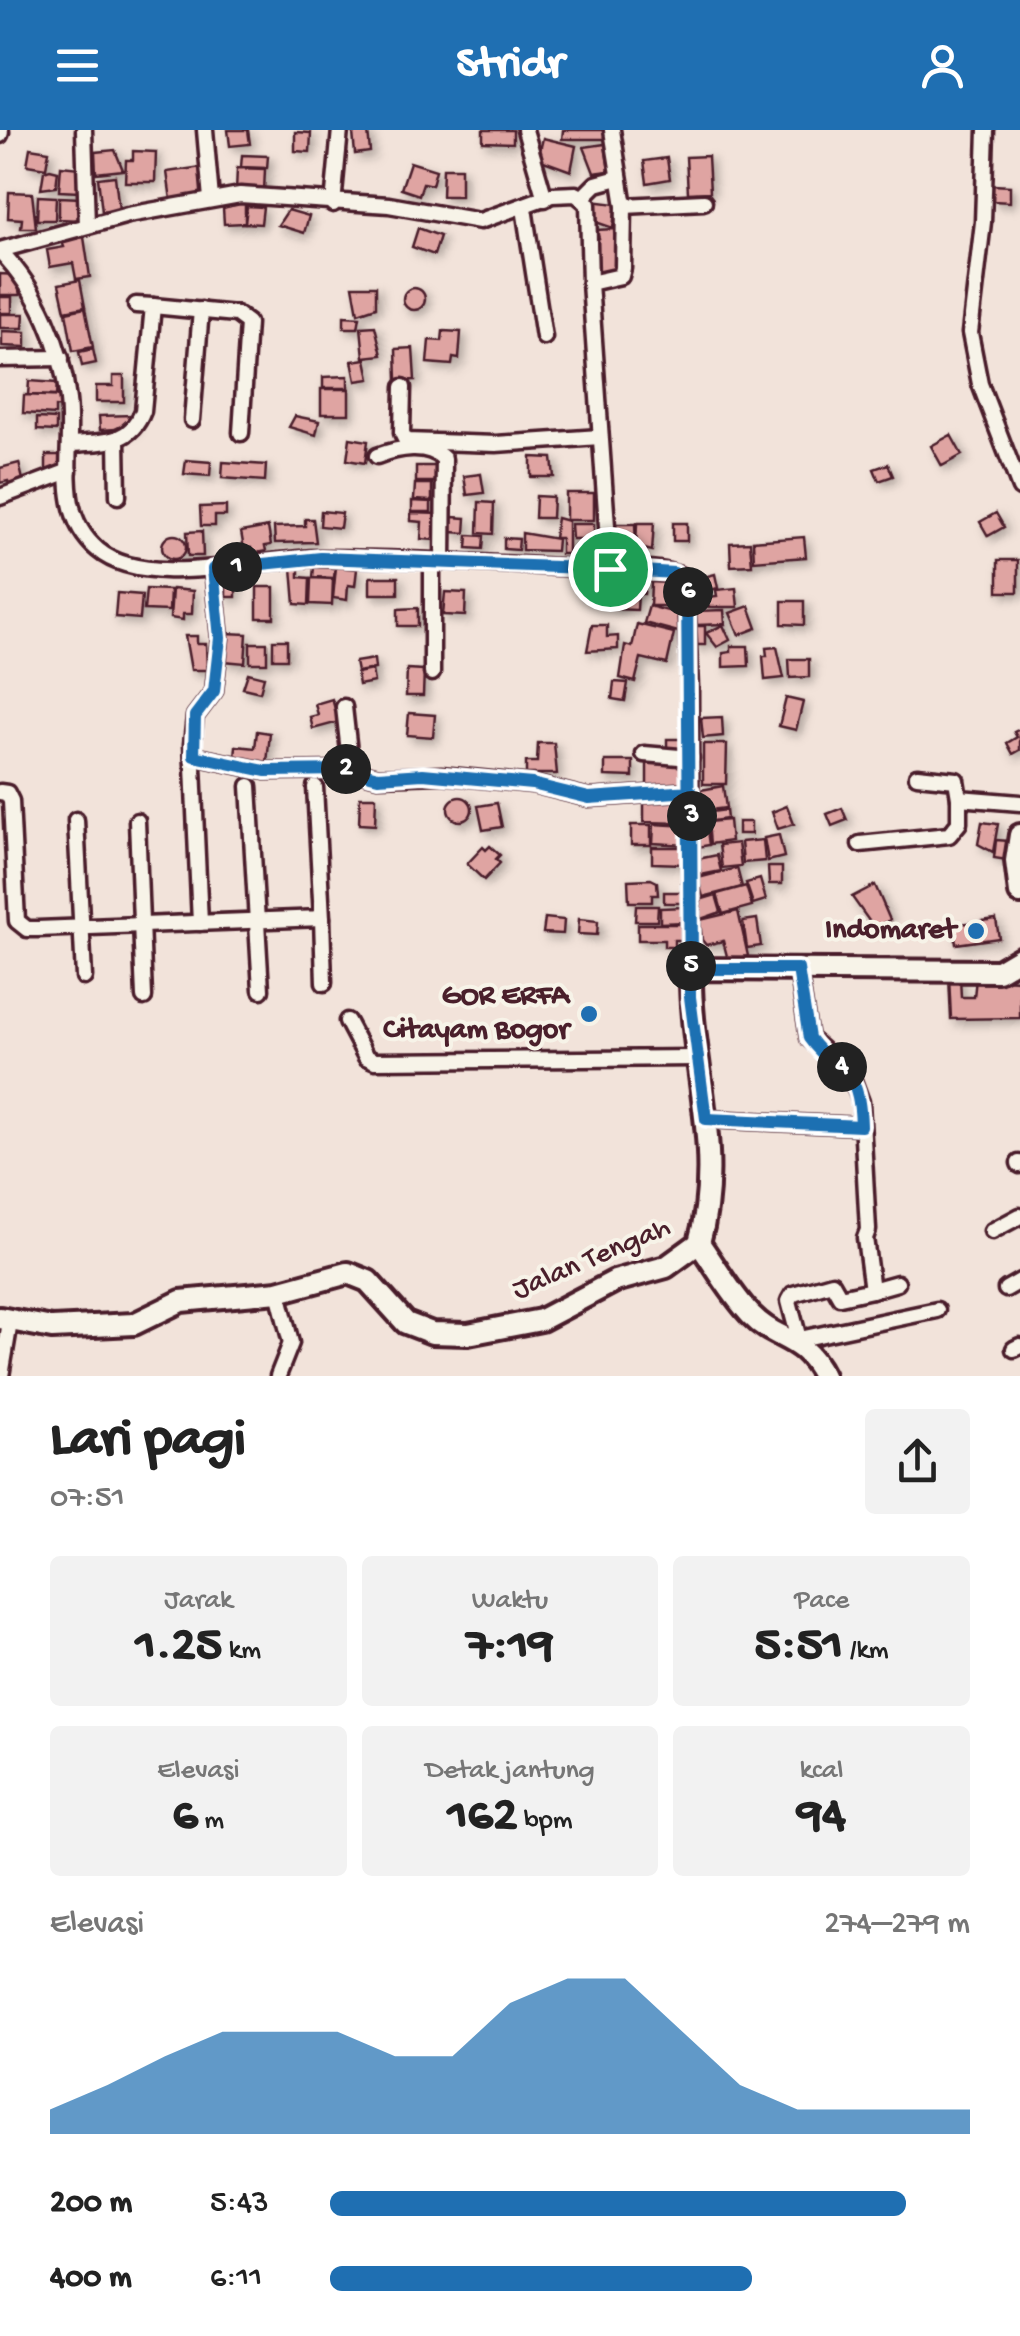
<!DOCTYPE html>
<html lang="id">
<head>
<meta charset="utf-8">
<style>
	body { margin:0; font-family:"Gochi Hand",sans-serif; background:#f2f2f2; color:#222; height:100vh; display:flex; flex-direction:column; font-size:38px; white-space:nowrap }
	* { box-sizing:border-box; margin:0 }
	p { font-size:32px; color:#767676 }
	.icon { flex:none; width:55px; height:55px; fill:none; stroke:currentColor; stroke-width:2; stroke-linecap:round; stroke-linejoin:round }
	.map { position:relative; height:1246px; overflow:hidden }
	.drawer { display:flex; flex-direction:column; background:#fff; flex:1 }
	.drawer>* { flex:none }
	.pin { position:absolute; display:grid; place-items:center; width:85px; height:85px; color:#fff; margin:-42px; border:5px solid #fff; border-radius:50%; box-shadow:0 2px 10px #0007 }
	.km { position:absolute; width:50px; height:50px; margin:-25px; border-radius:50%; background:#222; color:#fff; font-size:28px; line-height:50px; text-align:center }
	.round { display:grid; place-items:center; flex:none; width:105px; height:105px; border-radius:10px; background:#f2f2f2 }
	.overview { display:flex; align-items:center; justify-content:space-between; height:170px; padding:0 50px }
	h1 { font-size:55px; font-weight:800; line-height:75px }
	.stats { display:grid; grid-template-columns:repeat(3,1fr); gap:15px; height:170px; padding:10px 50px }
	.stats div { display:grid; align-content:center; border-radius:10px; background:#f2f2f2; text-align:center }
	.stats b { font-size:50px; font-weight:800 }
	.stats small { font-size:28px; font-weight:400 }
	.stats p { font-size:28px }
	.chart { height:280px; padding:20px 50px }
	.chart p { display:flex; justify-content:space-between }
	.chart svg { width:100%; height:180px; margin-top:10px; fill:#1f6fb2; opacity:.7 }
	ul { padding:0 50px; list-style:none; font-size:32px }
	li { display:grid; grid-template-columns:160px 120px 1fr; align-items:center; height:75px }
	li i { height:25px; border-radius:12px; background:#1f6fb2 }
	header { display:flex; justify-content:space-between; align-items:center; height:130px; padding:0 50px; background:#1f6fb2; color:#fff; font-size:45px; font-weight:800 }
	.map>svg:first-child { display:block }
	.building { fill:#dfa4a2; stroke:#4a1f2b; stroke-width:2.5; filter:url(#shadow) }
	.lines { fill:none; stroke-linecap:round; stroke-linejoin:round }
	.street-casing { stroke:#4a1f2b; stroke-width:21 }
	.secondary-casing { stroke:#4a1f2b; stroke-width:28 }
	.street { stroke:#f7f3e8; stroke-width:14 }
	.secondary { stroke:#f7f3e8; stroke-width:20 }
	.route-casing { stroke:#fff; stroke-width:20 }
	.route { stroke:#1f6fb2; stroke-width:12 }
	.poi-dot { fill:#1f6fb2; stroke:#f7f3e8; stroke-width:4 }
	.labels { text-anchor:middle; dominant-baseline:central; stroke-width:8; stroke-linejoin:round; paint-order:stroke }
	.poi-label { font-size:30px; font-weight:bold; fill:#4a1f2b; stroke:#f7f3e8; text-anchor:end }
	.street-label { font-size:30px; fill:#4a1f2b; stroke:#f7f3e8 }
</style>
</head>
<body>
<header><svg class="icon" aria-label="menu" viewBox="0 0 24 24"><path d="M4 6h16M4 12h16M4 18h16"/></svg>Stridr<svg class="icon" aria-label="person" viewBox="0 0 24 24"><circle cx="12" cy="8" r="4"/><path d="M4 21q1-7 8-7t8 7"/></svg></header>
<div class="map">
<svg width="1020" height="1246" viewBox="0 0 1020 1246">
	<defs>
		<filter id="shadow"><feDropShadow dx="4.5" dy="4.5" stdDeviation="5" flood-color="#0004"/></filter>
	</defs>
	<rect width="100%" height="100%" fill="#f2e3da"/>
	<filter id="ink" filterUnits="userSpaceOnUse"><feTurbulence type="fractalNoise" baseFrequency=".01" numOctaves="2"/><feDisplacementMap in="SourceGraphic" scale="20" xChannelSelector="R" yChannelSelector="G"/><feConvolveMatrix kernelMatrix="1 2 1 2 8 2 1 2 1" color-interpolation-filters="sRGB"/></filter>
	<g filter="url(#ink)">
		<!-- building -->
		<g class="building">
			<path d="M228,0H248L250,14L230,16Z"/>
			<path d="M483,0H513V13L483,12Z"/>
			<path d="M563,0H604L606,9H562Z"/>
			<path d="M368,1L370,22L355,24L353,3Z"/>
			<path d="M295,2L311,3L310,22L295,21Z"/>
			<path d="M543,8L576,16L571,41L538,29Z"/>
			<path d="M605,14L609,41L594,43L584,17Z"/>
			<path d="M30,18L49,21L46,38L27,35Z"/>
			<path d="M115,20L123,40L96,43L95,22Z"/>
			<path d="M133,21L156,22L155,52H125L126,30H133Z"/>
			<path d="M242,25L268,26L267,38L241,37Z"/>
			<path d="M708,26L710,62L688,63L686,27Z"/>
			<path d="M667,28L670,49L647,53L644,31Z"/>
			<path d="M410,32L436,40L432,55L423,53L419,65L401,59Z"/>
			<path d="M61,36L80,38L79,62L59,61Z"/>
			<path d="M202,37L206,65L171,70L167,42Z"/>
			<path d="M237,38L265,39L264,62L236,61Z"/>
			<path d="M443,38H461V66H442Z"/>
			<path d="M50,39L58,41L56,57L41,59L44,41Z"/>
			<path d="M115,46L119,80L102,82L98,48Z"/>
			<path d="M993,55L1010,56V72L993,71Z"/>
			<path d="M9,62L32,63L36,98H21L22,89L8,88Z"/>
			<path d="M38,66L56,67L55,90H37Z"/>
			<path d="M59,67L81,68L80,90L59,89Z"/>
			<path d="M592,71L616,74L613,98L590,90Z"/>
			<path d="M245,72V93L224,94L223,78Z"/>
			<path d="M247,76L263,77L261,94L245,93Z"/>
			<path d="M288,80L309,86L304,103L278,95Z"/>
			<path d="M418,98L440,106L434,125L412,117Z"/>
			<path d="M614,99L616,141L593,142L592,111L599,108L596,100Z"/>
			<path d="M84,107L90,147L76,149L73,133L50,137L47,120L64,117L62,111Z"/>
			<path d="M0,144L16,145L20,165H0Z"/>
			<path d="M80,150L85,177L65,181L59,154Z"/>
			<path d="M353,156H376V177L358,183Z"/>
			<circle cx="414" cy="169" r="11"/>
			<rect x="0" y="167" width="12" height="16"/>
			<path d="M85,178L93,217L73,221L66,182Z"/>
			<path d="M0,184H24L23,198H0Z"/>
			<path d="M344,186L360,187L358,198H344Z"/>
			<path d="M375,196L382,225L364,227L361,197Z"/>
			<path d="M2,201L26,202V217L2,216Z"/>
			<path d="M443,201L461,202L459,229L453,228L452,235L427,233L429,210L442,211Z"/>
			<path d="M413,218L415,250L397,251L396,219Z"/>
			<path d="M93,219L96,233L82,236L79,222Z"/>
			<path d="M366,229L370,249L356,251L352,231Z"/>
			<path d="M113,246H124V272H96V256H113Z"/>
			<path d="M348,246V258H323V247Z"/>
			<path d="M29,251L57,253L56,266L28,265Z"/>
			<rect x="321" y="259" width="28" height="25"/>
			<path d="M24,265L67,267V278L55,277V285L23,283Z"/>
			<path d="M133,285V298L100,300L99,286Z"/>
			<path d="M295,286L319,291L316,305L289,297Z"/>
			<path d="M37,288L56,289V301L37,300Z"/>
			<path d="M951,305L962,325L942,336L931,316Z"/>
			<path d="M350,308L368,311L365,333L347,330Z"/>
			<path d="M46,325H60L59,342L46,341Z"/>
			<path d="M531,327L552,328L554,347H531Z"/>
			<path d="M186,330L211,332L210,346L184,344Z"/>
			<path d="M223,332L266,335L265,351L222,348Z"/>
			<path d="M19,333L24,354L10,358L8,351L0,353V338Z"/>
			<path d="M888,334L893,346L879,351L874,339Z"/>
			<rect x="416" y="336" width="21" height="16"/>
			<path d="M481,344L484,363L467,365L464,346Z"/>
			<path d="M415,354H432V371L414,370Z"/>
			<rect x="566" y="363" width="28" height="27"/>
			<path d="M536,366L553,367L552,388H535Z"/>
			<path d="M412,371L431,372V382H412Z"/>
			<path d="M479,372L494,373L493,404L478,403Z"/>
			<path d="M226,376V386H215V396H201L200,377Z"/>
			<path d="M321,381L342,383L340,398L320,396Z"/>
			<path d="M411,383L440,384L435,410L421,409L422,392L411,391Z"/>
			<path d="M996,383L1004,397L988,406L980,392Z"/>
			<path d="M452,387L466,388L465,403L451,402Z"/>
			<path d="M557,388L568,391V424H561V408H554Z"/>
			<path d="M305,389H313L316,412L275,413L274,397L305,396Z"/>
			<path d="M637,393H654L652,421L636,417Z"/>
			<rect x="673" y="393" width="14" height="18"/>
			<path d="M571,394H594V409H572Z"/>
			<path d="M612,394H635L636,416H613Z"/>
			<path d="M268,397L271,415L265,416L266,421L252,424L251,418L244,419L241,402Z"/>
			<path d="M202,401L203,426H188L187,402Z"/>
			<path d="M522,403L557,409L556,421L522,420Z"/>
			<circle cx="174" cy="417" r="12"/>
			<path d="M468,405L484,406L483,419L467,418Z"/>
			<path d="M804,407L806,427L754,431L753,411Z"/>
			<path d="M504,408L519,409L518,420L504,419Z"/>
			<path d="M586,411L596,412L598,430L579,429Z"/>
			<path d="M750,412L752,435L731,436L730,413Z"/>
			<rect x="998" y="430" width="20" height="32"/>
			<path d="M314,437L335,438L334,448L313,447Z"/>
			<path d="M336,437L357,439L355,456L348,455L347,470L333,468Z"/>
			<path d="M292,438H299V447L310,448L309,475L295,474Z"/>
			<path d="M715,444L718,458L699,463L696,449Z"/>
			<rect x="370" y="447" width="28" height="17"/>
			<path d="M582,447L609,449L608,467L581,465Z"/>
			<path d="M311,448L333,449L332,475L310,474Z"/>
			<path d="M614,449L645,450L644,464L614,463Z"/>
			<rect x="226" y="451" width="10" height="16"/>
			<path d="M651,452L668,453L667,476H650Z"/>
			<path d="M669,453L685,454L684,481L668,480Z"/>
			<rect x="257" y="457" width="17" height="31"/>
			<path d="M736,458L738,477H708V467L717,466L716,460Z"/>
			<path d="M146,459L170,460L169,481L144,480Z"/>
			<path d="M172,459L193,461L192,484H183V490L170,488Z"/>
			<path d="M445,462L466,463L465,486L443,485Z"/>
			<path d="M117,463L142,465L140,489L115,487Z"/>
			<path d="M614,464H638L637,480L613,479Z"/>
			<path d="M782,471H804V495L782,494Z"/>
			<path d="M649,476L687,486L682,503L644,493Z"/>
			<path d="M749,476L757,498L739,505L730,483Z"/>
			<path d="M418,478V496H398V479Z"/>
			<path d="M724,480L725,494L697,495L696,481Z"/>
			<path d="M637,494L674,503L667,534L641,528L635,552L620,548L625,515L632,517Z"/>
			<path d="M592,495H607V507L618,506V519L587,521Z"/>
			<path d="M723,495L730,510L717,517L706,503Z"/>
			<rect x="695" y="496" width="10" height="19"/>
			<path d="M226,503L247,504L245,533L224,531Z"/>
			<path d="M185,506H197V514H206L207,540H191Z"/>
			<rect x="273" y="510" width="14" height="19"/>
			<rect x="250" y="513" width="17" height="20"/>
			<path d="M731,516H748L749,536L723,537V523L731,522Z"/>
			<path d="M777,517L784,548L765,550L763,526H767L766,518Z"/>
			<path d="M374,529L375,539L357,542L355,532Z"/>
			<path d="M789,529H809V547L790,548Z"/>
			<path d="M407,539L424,540L423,566H406Z"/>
			<path d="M372,540L374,552L359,555L357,543Z"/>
			<path d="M248,543L264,547L260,562L243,558Z"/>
			<path d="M614,552L628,553L625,571L612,569Z"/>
			<path d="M786,568L803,572L796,600L779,596Z"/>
			<path d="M332,569L339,592L313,599L310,587L318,585L315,574Z"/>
			<path d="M409,583L435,585L433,607L407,605Z"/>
			<path d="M722,587L723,606L703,608L701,588Z"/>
			<path d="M1020,599V620L1013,624L1007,613L1017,607L1014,602Z"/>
			<path d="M257,601L270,603L267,633L235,629L236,616L255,618Z"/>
			<rect x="667" y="609" width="18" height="13"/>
			<path d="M538,613H554L557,644H526V632H537Z"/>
			<path d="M703,614H727L726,654H703Z"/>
			<path d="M605,631H633V647L605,646Z"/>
			<rect x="647" y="631" width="39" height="27"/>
			<path d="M723,656L726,678L702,681L697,677L695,661Z"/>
			<path d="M360,667H376L375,695L359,694Z"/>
			<circle cx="460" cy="679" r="12"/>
			<path d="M644,669L682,670L681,693L644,692Z"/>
			<path d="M497,673L502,697L483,700L478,676Z"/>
			<path d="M787,676L794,694L778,699L772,682Z"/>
			<path d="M842,678L847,690L832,696L827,684Z"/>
			<path d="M726,680L727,689L698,693L697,684Z"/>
			<path d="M729,690L731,711L710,714L708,692Z"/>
			<path d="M706,692L709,715L698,717L695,694Z"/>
			<rect x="738" y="692" width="13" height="12"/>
			<path d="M982,692L998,694L993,722L978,714Z"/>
			<path d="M654,694L688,696L687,715L653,713Z"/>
			<rect x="631" y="695" width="20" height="20"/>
			<path d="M779,705L784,727L768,731L764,708Z"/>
			<path d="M763,710L765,731L743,733L741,712Z"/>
			<path d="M996,710L1009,711L1007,730L994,728Z"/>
			<path d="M738,713L741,736L722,738L719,715Z"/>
			<path d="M490,716L500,725L496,729L500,733L484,750L467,734L483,717L486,720Z"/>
			<path d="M652,717H685L684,734L652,733Z"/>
			<path d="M717,725L721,741L701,745L698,729Z"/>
			<path d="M768,737H782V754H769Z"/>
			<path d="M737,738L742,757L703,767L698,748Z"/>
			<path d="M651,749L657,752L658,765H652V772H629L628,750Z"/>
			<path d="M760,749L766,770L753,774L746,753Z"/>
			<path d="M875,755L890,790L874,798L852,767Z"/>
			<path d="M746,756L752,776L723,784L717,764Z"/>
			<rect x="664" y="762" width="20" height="11"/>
			<path d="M716,765L721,782L701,789L696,771Z"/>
			<path d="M636,776H658L657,791H635Z"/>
			<path d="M686,777V792L660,793V778Z"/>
			<path d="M738,781L748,826L728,830L723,811L706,815L702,810L700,790Z"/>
			<path d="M545,788L564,790L563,804L543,803Z"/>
			<path d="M579,789L598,791L597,805L578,804Z"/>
			<path d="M757,789L761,816L747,818L743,791Z"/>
			<path d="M996,789L999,808L956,814L953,795Z"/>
			<path d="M638,794H684V810H674V817H664V810H638Z"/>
			<path d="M949,847H960L961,867H974L976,848L1020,850V888L951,889Z"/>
		</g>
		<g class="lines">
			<defs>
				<g id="street">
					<path d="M84,0L87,96"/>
					<path d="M205,0L211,69"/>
					<path d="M525,0L545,69"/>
					<path d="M986,0L983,92L970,203L980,254L1020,358"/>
					<path d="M0,5L1,2"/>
					<path d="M584,66L596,54L618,48"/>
					<path d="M333,74L340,0"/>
					<path d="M624,76L704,72"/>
					<path d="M524,78L544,207"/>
					<path d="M0,120L128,85L240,65L389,75L480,91L552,65L576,64L588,74L590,153"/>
					<path d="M0,121C38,160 62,216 68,270C74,322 53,382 98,420C146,461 264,427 322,428C408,428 494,434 580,438C606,438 665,435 685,448L690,557L691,839"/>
					<path d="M153,176L236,184L248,193L241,303"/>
					<path d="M0,229L61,228"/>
					<path d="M403,257L402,303L406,311L496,314L600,307"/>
					<path d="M192,290L201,180"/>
					<path d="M117,310L118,366"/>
					<path d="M70,314C102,312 130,315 143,281L153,176L136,175"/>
					<path d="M377,326C398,318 427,312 444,329L443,432"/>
					<path d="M0,367L69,341"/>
					<path d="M610,439L590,153L621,146L623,138L624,76L612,0"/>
					<path d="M432,543V432"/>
					<path d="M344,577L351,640"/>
					<path d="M644,624L691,628"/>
					<path d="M194,626L265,641L351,640L378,647L441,645L533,654L589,668L691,661"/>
					<path d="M917,646L956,650L959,668L1020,673"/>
					<path d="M249,656L261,860"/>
					<path d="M0,662L7,663L11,671L17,791L27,799H38L322,788L315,657"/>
					<path d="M76,690L84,847"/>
					<path d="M137,691L144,867"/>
					<path d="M860,714L949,705L959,693V668"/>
					<path d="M322,788L324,853"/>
					<path d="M200,793L192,614L195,586L214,561L220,508L213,439"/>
					<path d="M798,839L809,908L851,945L861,972L868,1100L865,1108L872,1160L897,1153"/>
					<path d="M347,891L366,927L375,931L696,928"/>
					<path d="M706,989L861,996"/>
					<path d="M1019,1033L1020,1035"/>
					<path d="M992,1101L1020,1086"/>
					<path d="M1006,1159L1020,1151"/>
					<path d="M799,1209L789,1171L793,1164L832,1153L840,1167L872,1160"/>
					<path d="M795,1210L937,1180"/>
					<path d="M1014,1219L1020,1216"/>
					<path d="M1,1246L10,1192"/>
					<path d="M278,1246L291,1213L278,1162"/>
				</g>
				<g id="secondary">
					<path d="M1020,705L1016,731L1020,763"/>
					<path d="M699,1113C716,1137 731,1164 751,1185C777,1212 802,1204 823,1246"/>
					<path d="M0,1188L52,1198L134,1194L181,1171L278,1162L348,1143L368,1151L406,1193L432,1203L468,1204L541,1190L615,1151L666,1137L699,1113C725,1022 689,931 691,839L998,841L1020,828"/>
				</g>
			</defs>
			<!-- street casing -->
			<use href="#street" class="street-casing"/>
			<!-- secondary casing -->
			<use href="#secondary" class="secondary-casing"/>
			<!-- street -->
			<use href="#street" class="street"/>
			<!-- secondary -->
			<use href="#secondary" class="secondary"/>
		</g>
	</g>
	<g class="lines" filter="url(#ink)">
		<defs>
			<path id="route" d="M610,439L321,428L213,439L220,508L214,561L195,586L194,626L265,641L351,640L378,647L423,644L532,654L589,668L691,661L692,839H798L809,908C839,950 859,930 861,996L706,989L690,867L687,453L674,443L610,439"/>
		</defs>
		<!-- route casing -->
		<use href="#route" class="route-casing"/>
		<!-- route -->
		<use href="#route" class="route"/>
	</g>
	<!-- markers -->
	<g class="poi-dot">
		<circle cx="976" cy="801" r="10"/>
		<circle cx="589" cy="884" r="10"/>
	</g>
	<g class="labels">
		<!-- poi labels -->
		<g class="poi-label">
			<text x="956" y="801">Indomaret</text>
			<text x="569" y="867">GOR ERFA<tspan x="569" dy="34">Citayam Bogor</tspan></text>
		</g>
		<!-- street labels -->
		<g class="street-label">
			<text transform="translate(592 1130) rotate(-23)">Jalan Tengah</text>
		</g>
	</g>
</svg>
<div class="pin" style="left:610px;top:439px;background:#1e9e55"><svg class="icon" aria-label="arrive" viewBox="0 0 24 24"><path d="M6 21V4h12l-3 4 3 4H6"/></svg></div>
<b class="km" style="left:237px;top:437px">1</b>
<b class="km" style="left:346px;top:639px">2</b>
<b class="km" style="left:692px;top:686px">3</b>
<b class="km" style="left:842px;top:937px">4</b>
<b class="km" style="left:691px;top:836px">5</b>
<b class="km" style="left:688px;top:462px">6</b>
</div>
<section class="drawer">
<div class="overview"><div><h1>Lari pagi</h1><p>07:51</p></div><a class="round"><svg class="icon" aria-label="share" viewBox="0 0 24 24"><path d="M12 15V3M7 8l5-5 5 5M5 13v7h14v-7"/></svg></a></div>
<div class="stats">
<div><p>Jarak</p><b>1.25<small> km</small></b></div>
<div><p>Waktu</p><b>7:19</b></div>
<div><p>Pace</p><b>5:51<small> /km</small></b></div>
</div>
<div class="stats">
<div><p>Elevasi</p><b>6<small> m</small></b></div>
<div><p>Detak jantung</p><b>162<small> bpm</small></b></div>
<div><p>kcal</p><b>94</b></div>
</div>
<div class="chart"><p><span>Elevasi</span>274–279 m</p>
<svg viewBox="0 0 160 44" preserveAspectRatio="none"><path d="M0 44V38L10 32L20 25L30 19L40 19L50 19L60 25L70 25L80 12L90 6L100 6L110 19L120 32L130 38L140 38L150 38L160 38V44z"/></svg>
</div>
<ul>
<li><b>200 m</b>5:43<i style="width:90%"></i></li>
<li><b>400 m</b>6:11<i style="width:66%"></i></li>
</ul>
</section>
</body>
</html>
